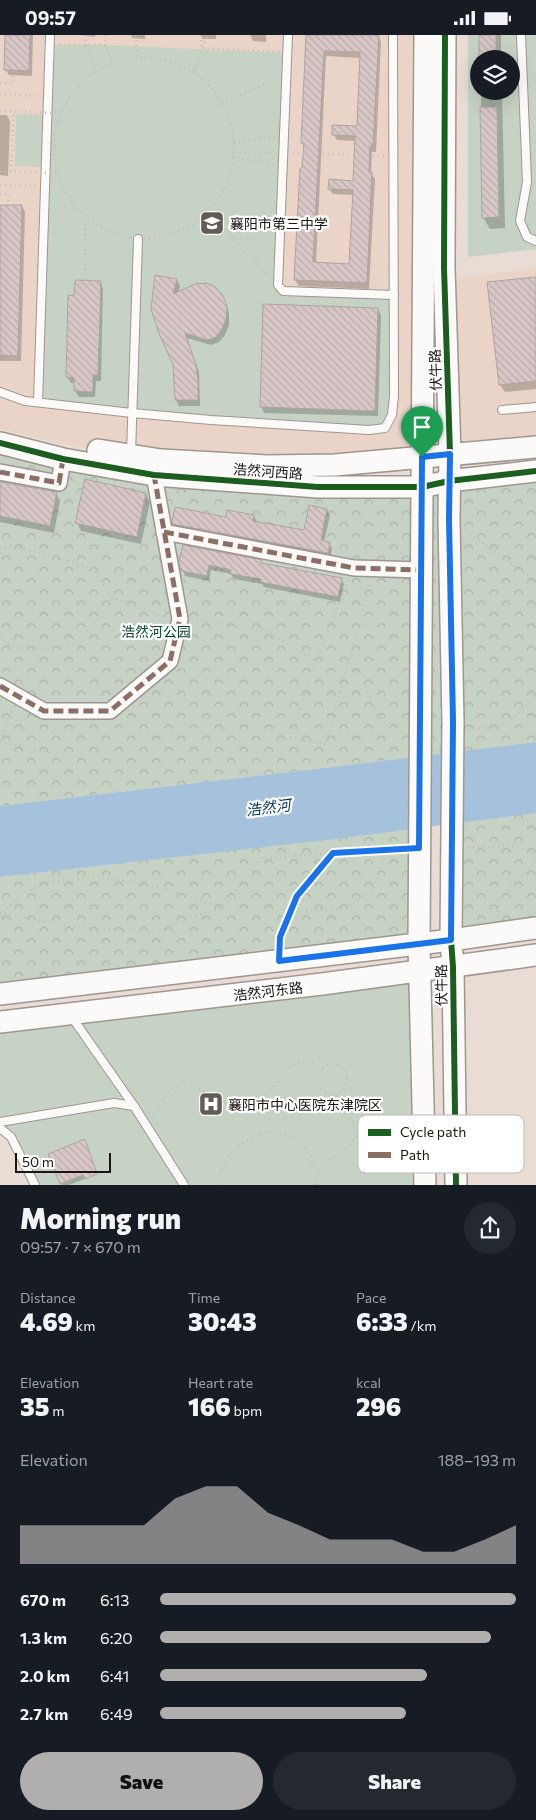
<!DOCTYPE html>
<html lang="en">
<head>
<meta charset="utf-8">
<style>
	body { margin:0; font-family:Commissioner,"Noto Sans SC",sans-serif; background:#242831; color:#f1f3f6; height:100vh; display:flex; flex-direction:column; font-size:19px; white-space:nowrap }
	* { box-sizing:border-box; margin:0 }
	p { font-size:16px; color:#9ea1a6 }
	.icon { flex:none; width:28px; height:28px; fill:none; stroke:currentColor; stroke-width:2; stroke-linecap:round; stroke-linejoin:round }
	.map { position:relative; height:1150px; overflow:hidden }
	.drawer { display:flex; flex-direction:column; background:#171b24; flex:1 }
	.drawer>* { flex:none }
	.buttons { position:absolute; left:470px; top:15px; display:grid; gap:10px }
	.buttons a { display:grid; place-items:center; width:50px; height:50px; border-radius:50%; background:#171b24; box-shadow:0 5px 20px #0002; font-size:25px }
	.scale { position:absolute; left:15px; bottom:12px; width:96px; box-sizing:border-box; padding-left:5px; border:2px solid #1c1510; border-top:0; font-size:14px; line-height:18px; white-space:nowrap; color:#1c1510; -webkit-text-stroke:4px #fff; paint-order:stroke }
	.pin { position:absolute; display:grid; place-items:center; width:42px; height:42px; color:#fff; margin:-51px -21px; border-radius:50% 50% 50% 0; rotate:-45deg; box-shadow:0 0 5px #0007 }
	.pin .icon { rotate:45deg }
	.round { display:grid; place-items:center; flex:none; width:52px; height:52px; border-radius:26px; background:#242831 }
	.summary { display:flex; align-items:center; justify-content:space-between; height:85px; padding:0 20px }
	h1 { font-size:28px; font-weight:800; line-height:38px }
	.metrics { display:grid; grid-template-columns:repeat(3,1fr); gap:8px; height:85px; padding:5px 20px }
	.metrics div { display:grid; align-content:center }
	.metrics b { font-size:25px; font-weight:800 }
	.metrics small { font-size:14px; font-weight:400 }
	.metrics p { font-size:14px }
	.chart { height:140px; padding:10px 20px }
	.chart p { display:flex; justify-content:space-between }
	.chart svg { width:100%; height:90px; margin-top:5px; fill:#b1afae; opacity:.7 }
	.cta { display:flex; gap:10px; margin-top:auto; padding:10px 20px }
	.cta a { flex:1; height:58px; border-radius:30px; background:#b1afae; color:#111; font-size:20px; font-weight:800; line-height:58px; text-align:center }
	.cta a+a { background:#242831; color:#f1f3f6 }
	ul { padding:0 20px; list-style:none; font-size:16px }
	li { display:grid; grid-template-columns:80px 60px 1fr; align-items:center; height:38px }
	li i { height:12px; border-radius:6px; background:#b1afae }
	.status { display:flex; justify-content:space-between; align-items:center; height:35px; padding:0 25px; background:#171b24; direction:ltr }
	.status svg { height:14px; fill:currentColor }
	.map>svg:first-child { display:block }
	.built { fill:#e9d4c7 }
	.grass { fill:#c6d2c3; fill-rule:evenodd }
	.park { fill:url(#park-crowns) }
	.water { fill:#a6c1db }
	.shadow { fill:#0003; fill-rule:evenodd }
	.building { fill:url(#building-back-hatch); stroke:#aea4a2; fill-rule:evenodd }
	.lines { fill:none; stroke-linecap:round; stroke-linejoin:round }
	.lane-casing { stroke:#9f9690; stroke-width:10 }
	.street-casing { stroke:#9f9690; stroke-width:18 }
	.secondary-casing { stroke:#9f9690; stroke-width:24 }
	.path { stroke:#c2bdbb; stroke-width:2.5; stroke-dasharray:1 4; stroke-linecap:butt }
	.lane { stroke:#fcfaf9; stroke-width:8 }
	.street { stroke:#fcfaf9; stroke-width:15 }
	.secondary { stroke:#fcfaf9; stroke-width:21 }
	.path-bridge { stroke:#c2bdbb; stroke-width:2.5; stroke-dasharray:1 4; stroke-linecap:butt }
	.quiet { stroke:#8d6e63; stroke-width:5; stroke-dasharray:10 5; stroke-linecap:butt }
	.cycleway-casing { stroke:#fff; stroke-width:9 }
	.cycleway { stroke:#1b5e20; stroke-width:6 }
	.route-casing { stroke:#fff; stroke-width:10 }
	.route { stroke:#1a73e8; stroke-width:6 }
	.labels { text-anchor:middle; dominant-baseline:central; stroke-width:4.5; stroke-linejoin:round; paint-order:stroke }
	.poi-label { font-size:14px; fill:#1c1510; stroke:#fff; text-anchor:start }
	.street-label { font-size:14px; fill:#1c1510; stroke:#fff }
	.park-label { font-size:14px; fill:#084929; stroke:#fff }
	.water-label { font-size:15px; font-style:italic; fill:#00365b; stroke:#fff }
	.key { fill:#fff; stroke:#bbb9b7; stroke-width:1 }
	.key-label { font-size:14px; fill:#1c1510 }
</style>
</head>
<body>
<div class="status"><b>09:57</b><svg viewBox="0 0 49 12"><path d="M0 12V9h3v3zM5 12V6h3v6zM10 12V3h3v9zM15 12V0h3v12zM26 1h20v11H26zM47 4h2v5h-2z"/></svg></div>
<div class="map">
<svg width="536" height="1150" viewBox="0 0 536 1150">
	<defs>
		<pattern id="park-crowns" width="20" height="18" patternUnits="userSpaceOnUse" patternTransform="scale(1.25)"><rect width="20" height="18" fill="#c6d2c3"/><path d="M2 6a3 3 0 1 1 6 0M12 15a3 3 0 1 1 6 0" fill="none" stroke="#aab3a6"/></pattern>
		<pattern id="building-back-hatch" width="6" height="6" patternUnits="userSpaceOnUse" patternTransform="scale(1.25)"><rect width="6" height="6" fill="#d8c7c7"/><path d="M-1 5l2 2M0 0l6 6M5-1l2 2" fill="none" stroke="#b9aaaa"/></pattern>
	</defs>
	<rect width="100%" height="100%" fill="#e8dcd5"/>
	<!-- built -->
	<g class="built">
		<path d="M0,0H425L422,422L161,425L67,410L0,394Z"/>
		<path d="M536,233V412L450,419L445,245Z"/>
	</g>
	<!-- grass -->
	<g class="grass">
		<path d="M468,0H536V214L468,222ZM479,24H511V56H479Z"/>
		<path d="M50,10H105L288,18L278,250L284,256L394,260V361L385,393L369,395L38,367L45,132L15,131L16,79L47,80Z"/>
		<path d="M420,936L425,1150H35L11,1102L0,1093V987Z"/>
	</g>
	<!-- park -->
	<g class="park">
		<path d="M0,407L267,448L536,436V707L341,731L0,771Z"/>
		<path d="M536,777V894L451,905L452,786Z"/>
		<path d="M420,793L419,909L0,959V842Z"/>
	</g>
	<!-- water -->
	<path class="water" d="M536,707V778L335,804L0,842V771L341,731Z"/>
	<!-- shadow -->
	<g class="shadow">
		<path d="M7,0H33L32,41L9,40L5,34Z"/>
		<path d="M81,0H95V2Z"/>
		<path d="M131,0H145V4L132,3Z"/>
		<path d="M200,0H216V4H203Z"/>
		<path d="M250,0H266V7L253,6Z"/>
		<path d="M308,0L378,1L381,7L376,117H372L371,138L375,144L369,254L299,251L295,245L301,134H303L305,113L302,108ZM326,21L361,23L358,93L333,99L337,105L356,106L355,147L329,154L333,159L354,160L350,230L316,229Z"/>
		<rect x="480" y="0" width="21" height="24"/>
		<path d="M481,56H502L505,193L490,194L483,182Z"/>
		<path d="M0,80H7L10,86L8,141L0,140Z"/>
		<path d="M0,171H22L25,177L21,326H0Z"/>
		<path d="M536,243V354L505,357L500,350Z"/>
		<path d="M177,245L180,251L178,258L225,267L229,278V290L225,300L219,307L211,310L187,303L199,337L200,371H179L176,365L174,329L159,296Z"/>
		<path d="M100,247L103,253L101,346H96L95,362H79L75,356L76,348H71L67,342L76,262Z"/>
		<path d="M264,271L378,274L381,280L378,381L264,378L261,372Z"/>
		<path d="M0,448L56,458L60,466L54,498L0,487Z"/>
		<path d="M146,459L150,467L141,509L81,496L77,488Z"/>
		<path d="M327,475L330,480L324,507L329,508L332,514L330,523L177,494L174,489L254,481L257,487L305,496Z"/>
		<path d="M261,526L263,529L341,544L344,549L340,567L264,552L262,549L234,544L231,539L211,535L209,546L185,541L181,527Z"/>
		<path d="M86,1109L97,1139L69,1150H62L50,1119Z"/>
	</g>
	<!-- building -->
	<g class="building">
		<path d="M5,0H30L29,36L4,35Z"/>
		<path d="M306,0H379L373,111H370L369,137H372L367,248L294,245L300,133H302L304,108H301ZM324,16L360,17L357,91L332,90V100L355,101L353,146L329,144L328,154L353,155L349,229L313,227Z"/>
		<rect x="479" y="0" width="17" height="24"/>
		<path d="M480,72H497L499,182L482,183Z"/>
		<path d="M0,170H22L18,321L0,320Z"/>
		<path d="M155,240L177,244L173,259L195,249L206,248L214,251L222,259L227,271L226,284L222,294L216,302L207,305L185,298L196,330L198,345V365H175L173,330L158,296L151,274Z"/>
		<path d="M536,242V346L499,350L487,247Z"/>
		<path d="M75,245L101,246L98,340H93V357L74,356V343L66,342L68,260L74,261Z"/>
		<path d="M263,269L378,273L375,376L260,372Z"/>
		<path d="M85,444L146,458L137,502L75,488Z"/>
		<path d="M0,447L57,457L50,491L0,481Z"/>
		<path d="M309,470L327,474L321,505L330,507L328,518L172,489V487L175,472L226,482L227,475L254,480L253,486L304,495Z"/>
		<path d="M183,510L262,525L261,528L342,543L338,562L260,547L261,544L230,539L231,535L209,530L207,541L181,536L179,527Z"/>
		<path d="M85,1104L97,1139L85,1144L83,1140L60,1149L48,1119Z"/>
	</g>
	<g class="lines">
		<defs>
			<g id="lane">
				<path d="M288,0L278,250L283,256L394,260"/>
				<path d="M521,0L527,147L520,186L527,202L536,206"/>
				<path d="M0,357L25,366L132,378L211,385L369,395L385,393L392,380L394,361L393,0"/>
				<path d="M38,367L50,0"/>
				<path d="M502,375L536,372"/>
				<path d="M131,419L138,204"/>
				<path d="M71,981L134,1071"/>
				<path d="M0,1087L114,1068L134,1071L184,1150"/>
				<path d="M0,1093L11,1102L35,1150"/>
			</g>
			<g id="street">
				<path d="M0,437L59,448L63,424"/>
				<path d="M164,497L354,533L421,535"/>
				<path d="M0,651L44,676H110L170,626L180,584L154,440"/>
			</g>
			<g id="secondary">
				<path d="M425,0L419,909L425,1150"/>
				<path d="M445,0L444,233L450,419L449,485L453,687L451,905L453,932L456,1150"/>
				<path d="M0,408L63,424L154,440L318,452H422L449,446L536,436"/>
				<path d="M98,415L161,425L267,431L335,430L536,412"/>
				<path d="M0,959L451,905L536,893"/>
				<path d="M0,987L322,949L536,920"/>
			</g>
		</defs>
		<!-- lane casing -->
		<use href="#lane" class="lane-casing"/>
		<!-- street casing -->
		<use href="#street" class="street-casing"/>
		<!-- secondary casing -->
		<use href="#secondary" class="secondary-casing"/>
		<!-- path -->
		<g class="path">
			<path d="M106,0L105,10L113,28"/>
			<path d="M136,0L137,22"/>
			<path d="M202,0L201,13L279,17"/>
			<path d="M59,10H105"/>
			<circle cx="144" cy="113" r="90"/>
			<path d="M0,48L13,49V35"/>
			<path d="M0,59L39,61"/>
			<path d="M222,68L276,44"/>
			<path d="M234,108L275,102"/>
			<path d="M235,117L275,118"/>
			<path d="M293,118L385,121"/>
			<path d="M233,122L274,130"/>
			<path d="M11,136L14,77"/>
			<path d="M0,150L36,151"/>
			<path d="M0,159H9L8,170"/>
			<path d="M206,177L268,240"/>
			<path d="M85,245V182"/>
			<path d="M466,496L536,546"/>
			<path d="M0,513L14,511L92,533L112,563L166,582"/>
			<path d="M192,585L265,595L316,626L349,545"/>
			<path d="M0,604L15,613L55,614L74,608L106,578L112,563"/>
			<path d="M316,626L291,703L326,709L370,548"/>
			<path d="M347,631L362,639L371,668L384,687L405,691"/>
			<path d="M469,693L503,692L536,662"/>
			<path d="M0,705L13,675"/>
			<path d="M0,707L50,717L54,689"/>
			<path d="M468,812L514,811L536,820"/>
			<path d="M291,876L344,874L372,856L388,815"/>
			<path d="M0,878L73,892L154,897L223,872L261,823L403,814"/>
			<path d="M0,881L22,859L45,848L98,841L164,854L223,872"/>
			<path d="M498,882V866L536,827"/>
			<path d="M280,908V903L297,861L333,818"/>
			<circle cx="332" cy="1044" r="15"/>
			<path d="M152,1083C160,1076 161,1065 168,1057C193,1031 217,1079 245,1071C252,1069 263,1061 268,1057C273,1053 276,1046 280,1041C292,1027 306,1021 322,1033"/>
			<path d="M217,1150C220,1141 224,1126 231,1119C253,1095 285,1086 307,1115C312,1122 314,1132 318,1140"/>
			<path d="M316,1150C316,1130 332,1125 346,1115C350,1111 353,1106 356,1101L354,1088L343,1074L336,1058"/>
		</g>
		<!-- lane -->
		<use href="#lane" class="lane"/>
		<!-- street -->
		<use href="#street" class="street"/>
		<!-- secondary -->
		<use href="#secondary" class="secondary"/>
		<!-- path-bridge -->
		<g class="path-bridge">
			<path d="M84,0L95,37"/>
			<path d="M194,36L208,0"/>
			<path d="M0,76L61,78"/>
			<path d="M0,136L57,138"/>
		</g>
		<!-- quiet -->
		<g class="quiet">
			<path d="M0,437L59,448L63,424"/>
			<path d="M164,497L354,533L421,535"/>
			<path d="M0,651L44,676H110L170,626L180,584L154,440"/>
		</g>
		<defs>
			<g id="cycleway">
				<path d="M445,0L444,233L450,419L449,485L453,687L451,905L453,932L456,1150"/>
				<path d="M0,408L63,424L154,440L318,452H422L449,446L536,436"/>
			</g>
		</defs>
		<!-- cycleway casing -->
		<use href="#cycleway" class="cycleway-casing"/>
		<!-- cycleway -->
		<use href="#cycleway" class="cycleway"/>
	</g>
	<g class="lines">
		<defs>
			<path id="route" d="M450,419L449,484L453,687L451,905L279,926L280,902L297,861L333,818L419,813L422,422Z"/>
		</defs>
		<!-- route casing -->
		<use href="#route" class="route-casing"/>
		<!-- route -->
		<use href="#route" class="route"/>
	</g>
	<!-- icons -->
	<defs>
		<symbol id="school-square" viewBox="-11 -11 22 22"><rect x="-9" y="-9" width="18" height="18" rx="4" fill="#635b55" stroke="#fff"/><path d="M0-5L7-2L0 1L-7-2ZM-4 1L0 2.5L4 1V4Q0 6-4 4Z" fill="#fff"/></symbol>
		<symbol id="hospital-square" viewBox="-11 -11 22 22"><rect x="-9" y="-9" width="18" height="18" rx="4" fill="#635b55" stroke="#fff"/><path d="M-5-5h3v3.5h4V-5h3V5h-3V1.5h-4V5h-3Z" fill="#fff"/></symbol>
	</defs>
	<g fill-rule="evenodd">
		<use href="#school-square" x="198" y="174" width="28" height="28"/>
		<use href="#hospital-square" x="197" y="1055" width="28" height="28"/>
	</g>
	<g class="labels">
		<!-- poi labels -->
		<g class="poi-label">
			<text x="230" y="188">襄阳市第三中学</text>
			<text x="228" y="1069">襄阳市中心医院东津院区</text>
		</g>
		<!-- street labels -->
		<g class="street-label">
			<text transform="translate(435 335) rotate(-92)">伏牛路</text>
			<text transform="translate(268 436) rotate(4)">浩然河西路</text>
			<text transform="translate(441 950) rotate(-91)">伏牛路</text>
			<text transform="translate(268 956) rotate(-7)">浩然河东路</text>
		</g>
		<!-- park labels -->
		<g class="park-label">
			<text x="156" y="596">浩然河公园</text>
		</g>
		<!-- water labels -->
		<g class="water-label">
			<text transform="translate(268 772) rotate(-7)">浩然河</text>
		</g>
	</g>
	<!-- legend -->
	<rect x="358" y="1080" width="166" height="58" rx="8" class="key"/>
	<rect x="368" y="1094" width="23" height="7" fill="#1b5e20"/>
	<rect x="368" y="1117" width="23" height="6" fill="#8d6e63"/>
	<g class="key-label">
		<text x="400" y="1102">Cycle path</text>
		<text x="400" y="1125">Path</text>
	</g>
</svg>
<div class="buttons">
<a><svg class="icon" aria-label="layers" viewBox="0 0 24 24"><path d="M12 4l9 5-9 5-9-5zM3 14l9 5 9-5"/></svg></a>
</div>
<div class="scale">50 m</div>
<div class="pin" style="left:422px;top:422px;background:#1e9e55"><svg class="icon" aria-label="arrive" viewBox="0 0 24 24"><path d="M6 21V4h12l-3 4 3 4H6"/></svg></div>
</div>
<section class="drawer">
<div class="summary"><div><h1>Morning run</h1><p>09:57 · 7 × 670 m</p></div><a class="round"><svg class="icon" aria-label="share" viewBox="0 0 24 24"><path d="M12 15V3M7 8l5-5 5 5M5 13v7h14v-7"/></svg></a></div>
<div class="metrics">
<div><p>Distance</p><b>4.69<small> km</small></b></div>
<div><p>Time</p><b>30:43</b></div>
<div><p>Pace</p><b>6:33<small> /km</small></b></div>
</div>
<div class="metrics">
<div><p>Elevation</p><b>35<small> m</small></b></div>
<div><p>Heart rate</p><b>166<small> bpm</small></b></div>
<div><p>kcal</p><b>296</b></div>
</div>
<div class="chart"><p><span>Elevation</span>188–193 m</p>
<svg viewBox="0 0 160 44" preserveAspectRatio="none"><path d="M0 44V25L10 25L20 25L30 25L40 25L50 12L60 6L70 6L80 19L90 25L100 32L110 32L120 32L130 38L140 38L150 32L160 25V44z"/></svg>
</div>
<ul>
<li><b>670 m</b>6:13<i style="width:100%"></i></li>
<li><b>1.3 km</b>6:20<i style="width:93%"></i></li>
<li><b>2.0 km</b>6:41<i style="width:75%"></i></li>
<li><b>2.7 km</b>6:49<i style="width:69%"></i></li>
</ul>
<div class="cta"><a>Save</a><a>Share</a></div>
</section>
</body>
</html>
